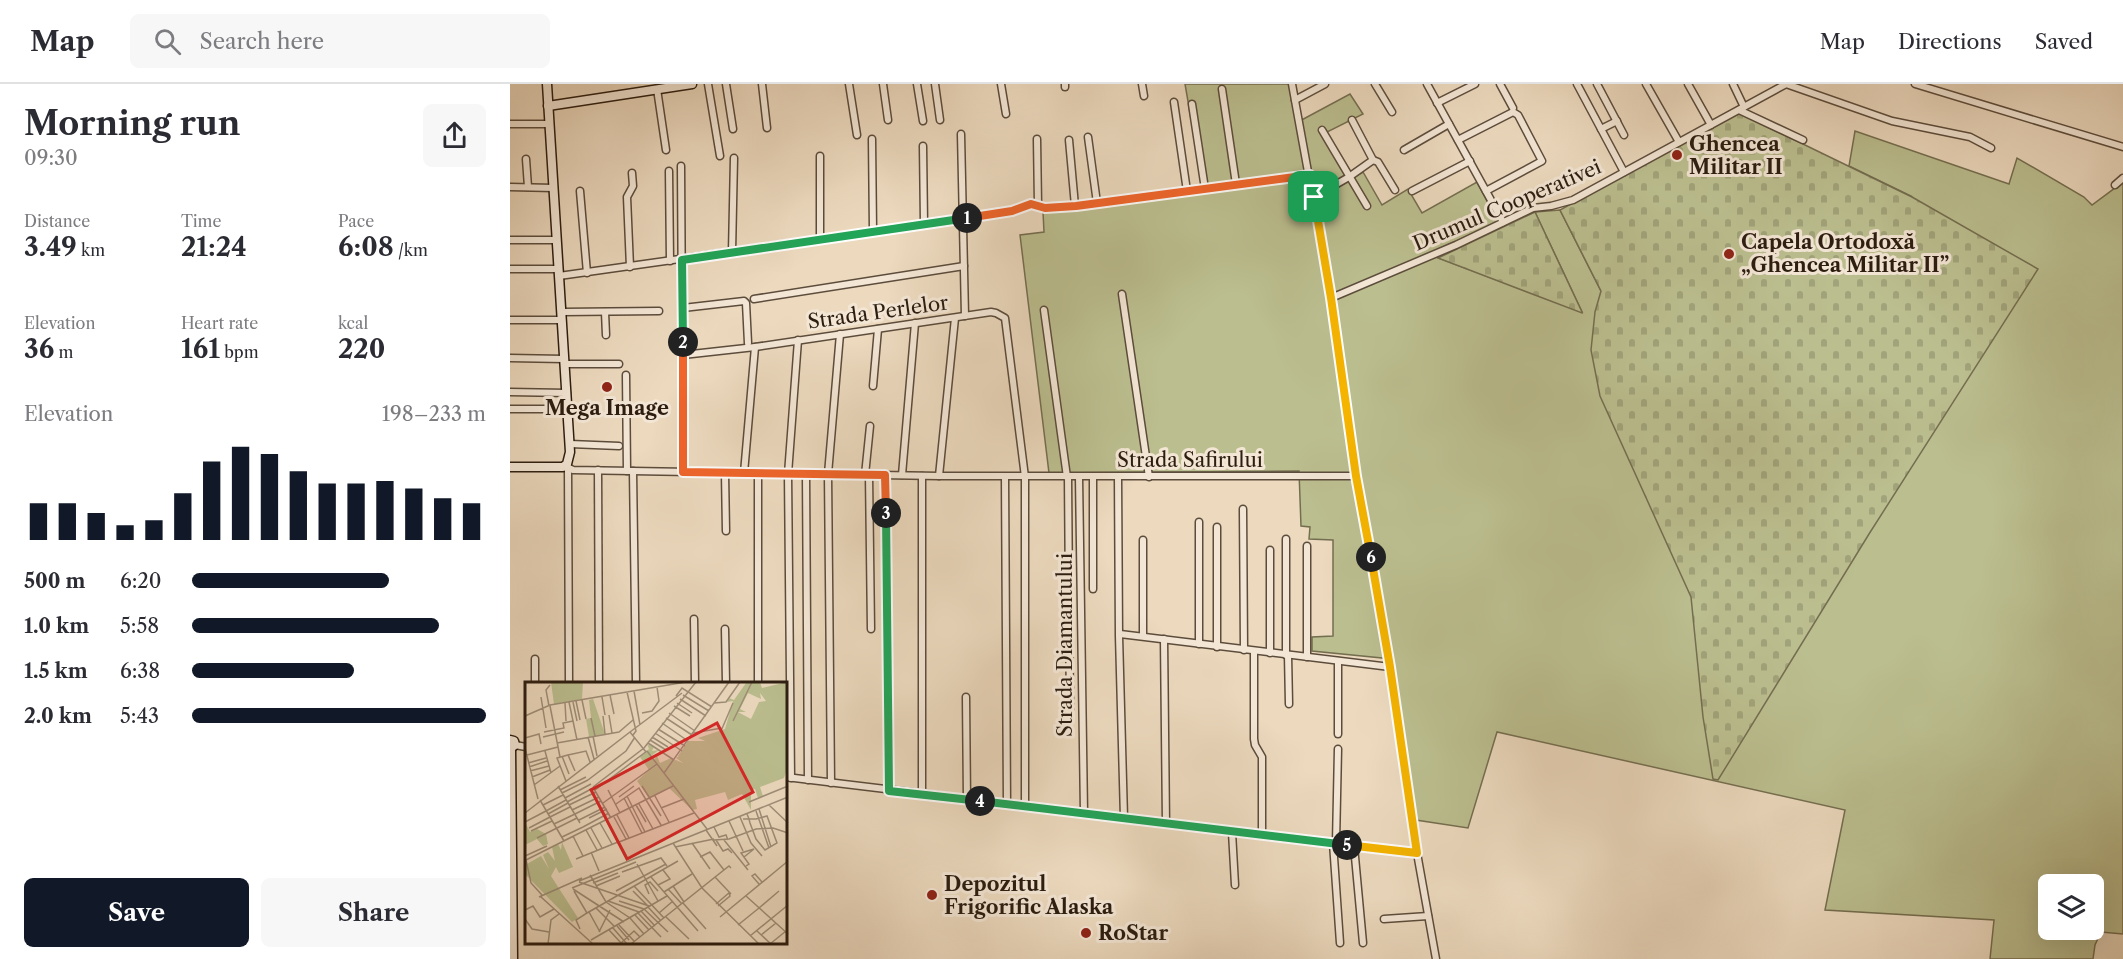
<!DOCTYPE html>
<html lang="en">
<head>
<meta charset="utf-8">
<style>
	body { margin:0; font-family:"Libre Caslon Text",serif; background:#f7f7f7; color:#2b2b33; height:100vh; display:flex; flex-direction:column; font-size:22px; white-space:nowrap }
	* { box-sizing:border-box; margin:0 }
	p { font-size:20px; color:#7c7c81 }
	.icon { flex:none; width:33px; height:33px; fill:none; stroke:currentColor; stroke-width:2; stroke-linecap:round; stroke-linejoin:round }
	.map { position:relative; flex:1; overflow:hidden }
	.panel { display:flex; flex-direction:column; background:#fff; width:510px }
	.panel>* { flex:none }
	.fabs { position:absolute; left:1528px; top:790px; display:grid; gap:12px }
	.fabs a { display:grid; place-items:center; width:66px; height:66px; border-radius:9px; background:#fff; box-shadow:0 6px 24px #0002; font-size:30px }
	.pin { position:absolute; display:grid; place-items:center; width:51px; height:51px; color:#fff; margin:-26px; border-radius:12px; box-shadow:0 3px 9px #0006 }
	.km { position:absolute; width:30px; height:30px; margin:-15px; border-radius:50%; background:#222; color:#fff; font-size:16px; line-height:30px; text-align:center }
	.round { display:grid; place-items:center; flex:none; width:63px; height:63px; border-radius:9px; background:#f7f7f7 }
	.head { display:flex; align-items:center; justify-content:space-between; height:102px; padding:0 24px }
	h1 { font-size:33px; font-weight:700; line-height:45px }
	.stats { display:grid; grid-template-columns:repeat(3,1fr); gap:9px; height:102px; padding:6px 24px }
	.stats div { display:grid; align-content:center }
	.stats b { font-size:26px; font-weight:700 }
	.stats small { font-size:16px; font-weight:400 }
	.stats p { font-size:16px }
	.chart { height:168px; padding:12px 24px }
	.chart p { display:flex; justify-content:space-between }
	.chart svg { width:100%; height:108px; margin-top:6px; stroke:#111827; stroke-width:6 }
	.cta { display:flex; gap:12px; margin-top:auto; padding:12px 24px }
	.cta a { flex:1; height:69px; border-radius:9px; background:#111827; color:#fff; font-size:24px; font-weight:700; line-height:69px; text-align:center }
	.cta a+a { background:#f7f7f7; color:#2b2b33 }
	ul { padding:0 24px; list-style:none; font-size:20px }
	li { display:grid; grid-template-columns:96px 72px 1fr; align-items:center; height:45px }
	li i { height:15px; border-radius:8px; background:#111827 }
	header { display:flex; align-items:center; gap:36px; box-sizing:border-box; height:84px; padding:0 30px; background:#fff; border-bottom:2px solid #e1e1e2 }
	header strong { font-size:28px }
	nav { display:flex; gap:33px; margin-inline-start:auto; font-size:21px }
	.search { width:420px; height:54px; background:#f7f7f7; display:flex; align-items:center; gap:15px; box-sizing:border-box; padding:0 21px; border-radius:9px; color:#7c7c81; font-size:22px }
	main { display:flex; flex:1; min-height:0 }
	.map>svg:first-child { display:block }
	.grass { fill:#bbbe8f; stroke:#746e50; stroke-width:1.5; fill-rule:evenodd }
	.cemetery { fill:url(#cemetery-stones); stroke:#746e50; stroke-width:1.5 }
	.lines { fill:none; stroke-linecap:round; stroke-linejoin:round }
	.street-casing { stroke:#5c4c3c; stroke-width:9 }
	.secondary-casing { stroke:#2c1d10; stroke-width:11 }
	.street { stroke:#f3e6d5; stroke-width:6 }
	.secondary { stroke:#f3e6d5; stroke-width:8 }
	.split-1-casing { stroke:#fff; stroke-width:12 }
	.split-2-casing { stroke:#fff; stroke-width:12 }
	.split-3-casing { stroke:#fff; stroke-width:12 }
	.split-4-casing { stroke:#fff; stroke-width:12 }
	.split-5-casing { stroke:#fff; stroke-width:12 }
	.split-6-casing { stroke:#fff; stroke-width:12 }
	.split-7-casing { stroke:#fff; stroke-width:12 }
	.split-1 { stroke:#f0652b; stroke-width:8 }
	.split-2 { stroke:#22a559; stroke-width:8 }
	.split-3 { stroke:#f0652b; stroke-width:8 }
	.split-4 { stroke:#22a559; stroke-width:8 }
	.split-5 { stroke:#22a559; stroke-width:8 }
	.split-6 { stroke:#f5b400; stroke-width:8 }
	.split-7 { stroke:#f5b400; stroke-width:8 }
	.poi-dot { fill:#8f2418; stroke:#f3e6d5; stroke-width:2 }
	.labels { text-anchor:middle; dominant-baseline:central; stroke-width:6; stroke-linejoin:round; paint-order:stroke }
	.poi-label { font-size:20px; font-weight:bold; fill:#2c1d10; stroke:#f3e6d5; text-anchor:start }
	.street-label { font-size:20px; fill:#2c1d10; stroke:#f3e6d5 }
	.inset-road { fill:none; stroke:#9f8e78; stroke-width:1.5 }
	.view { fill:#d62828; fill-opacity:0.15; stroke:#d62828; stroke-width:3 }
	.inset-edge { fill:none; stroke:#2c1d10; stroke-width:3 }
</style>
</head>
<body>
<header>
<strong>Map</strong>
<div class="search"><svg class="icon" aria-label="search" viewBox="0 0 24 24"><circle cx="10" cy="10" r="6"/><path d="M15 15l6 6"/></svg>Search here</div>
<nav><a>Map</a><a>Directions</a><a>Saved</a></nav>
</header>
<main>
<section class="panel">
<div class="head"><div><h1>Morning run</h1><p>09:30</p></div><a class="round"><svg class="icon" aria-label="share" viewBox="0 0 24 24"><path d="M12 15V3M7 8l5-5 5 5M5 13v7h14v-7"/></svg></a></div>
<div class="stats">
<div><p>Distance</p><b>3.49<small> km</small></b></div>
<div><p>Time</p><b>21:24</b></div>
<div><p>Pace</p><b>6:08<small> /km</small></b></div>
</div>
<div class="stats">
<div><p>Elevation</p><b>36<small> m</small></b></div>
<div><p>Heart rate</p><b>161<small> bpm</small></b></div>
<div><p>kcal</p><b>220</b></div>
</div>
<div class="chart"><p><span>Elevation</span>198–233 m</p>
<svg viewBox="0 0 160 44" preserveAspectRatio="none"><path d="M5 44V29M15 44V29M25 44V33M35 44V38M45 44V36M55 44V25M65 44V12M75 44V6M85 44V9M95 44V16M105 44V21M115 44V21M125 44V20M135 44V23M145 44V27M155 44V29"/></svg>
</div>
<ul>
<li><b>500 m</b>6:20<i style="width:67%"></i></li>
<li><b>1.0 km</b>5:58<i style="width:84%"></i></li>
<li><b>1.5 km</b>6:38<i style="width:55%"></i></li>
<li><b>2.0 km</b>5:43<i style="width:100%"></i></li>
</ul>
<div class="cta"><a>Save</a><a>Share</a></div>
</section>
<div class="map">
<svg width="1613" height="875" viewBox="0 0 1613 875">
	<defs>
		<pattern id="cemetery-stones" width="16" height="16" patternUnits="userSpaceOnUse" patternTransform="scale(1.5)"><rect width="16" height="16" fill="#bbbe8f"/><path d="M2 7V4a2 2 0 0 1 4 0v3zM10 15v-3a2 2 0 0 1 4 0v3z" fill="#a1a37a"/></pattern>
	</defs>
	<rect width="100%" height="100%" fill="#ecd9be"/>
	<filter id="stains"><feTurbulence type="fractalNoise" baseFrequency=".00333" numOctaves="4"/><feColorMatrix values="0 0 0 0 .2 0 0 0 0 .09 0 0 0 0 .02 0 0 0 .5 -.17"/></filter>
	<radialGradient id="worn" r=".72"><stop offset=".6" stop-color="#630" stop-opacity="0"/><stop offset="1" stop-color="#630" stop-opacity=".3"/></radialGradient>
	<!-- grass -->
	<path class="grass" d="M675,0H780L786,39L840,10L853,30L813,50L839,96L853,88L872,121L898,105L912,129L967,98L988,138L924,167L928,174L1072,228L1025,128L1050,126L1091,207L1401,112L1339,82L1345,47L1499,100L1507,74L1574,113L1582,121L1613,98V850L1591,848L1585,861L1583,875H1480L1484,836L1315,826L1335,726L987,648L958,744L906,736L882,575L802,567V553L823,552V456L799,455L800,443L791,442L789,387L539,389L510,151L534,148L533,128L693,104ZM1539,801H1584V846H1539Z"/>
	<!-- cemetery -->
	<g class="cemetery">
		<path d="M1227,28L1402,113L1528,185L1359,450L1208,696L1203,695L1193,633L1181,513L1090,312L1081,266L1085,228L1091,207L1050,126Z"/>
		<path d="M1025,128L1072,228V229L928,174Z"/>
	</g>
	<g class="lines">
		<defs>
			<g id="street">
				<path d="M198,0L210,72"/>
				<path d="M216,0L223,45"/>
				<path d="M252,0L257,44"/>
				<path d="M339,0L347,51"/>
				<path d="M373,0L378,36"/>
				<path d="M407,0L413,37"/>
				<path d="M425,0L430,36"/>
				<path d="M491,0L496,30"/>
				<path d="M555,0V3"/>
				<path d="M632,0L634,12"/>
				<path d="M782,0L821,214L846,392L880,583L907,769L926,875"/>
				<path d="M865,0L882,28"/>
				<path d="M917,0L993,138"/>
				<path d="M990,0L1003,24"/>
				<path d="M1067,0L1114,88"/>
				<path d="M1087,0L1114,51"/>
				<path d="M1136,0L1169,58"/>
				<path d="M1178,0L1201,41"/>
				<path d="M1223,0L1234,23"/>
				<path d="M1276,0L1382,37L1460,53L1481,64"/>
				<path d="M1405,0L1613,63"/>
				<path d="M147,5L156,66"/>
				<path d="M712,5L726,100"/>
				<path d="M785,16L815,0"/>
				<path d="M664,18L677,107"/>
				<path d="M927,19L965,0"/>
				<path d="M682,20L695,105"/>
				<path d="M1229,26L1293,56"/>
				<path d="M0,40H39"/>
				<path d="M1091,45L1107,37"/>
				<path d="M812,46L857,122"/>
				<path d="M451,50L455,232"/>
				<path d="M578,53L587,119"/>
				<path d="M362,55L363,147"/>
				<path d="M527,55L528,121"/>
				<path d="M559,56L565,122"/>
				<path d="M948,56L1003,28L1008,31L1032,77L976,107"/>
				<path d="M413,62L414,140"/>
				<path d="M894,66L939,40"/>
				<path d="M310,72V155"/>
				<path d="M16,75L18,103"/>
				<path d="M863,76L868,78L885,106"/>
				<path d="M171,82L173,388"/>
				<path d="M159,87L160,177"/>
				<path d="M1605,101L1613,94"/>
				<path d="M0,103L44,104"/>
				<path d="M70,107L77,189"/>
				<path d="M902,107L960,77"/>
				<path d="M804,113L839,93L863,76L842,36"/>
				<path d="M0,156H47"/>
				<path d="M222,168L224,74"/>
				<path d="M120,183L117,113L123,102L122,89"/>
				<path d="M0,185H49"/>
				<path d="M49,192L453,135L502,127L521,120L535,124L565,122L800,91"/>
				<path d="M612,210L639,393"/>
				<path d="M821,214L946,161L1023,124L1041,122L1063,116L1276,0"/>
				<path d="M244,215L454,182"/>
				<path d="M173,224L234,217L236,219L238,259"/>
				<path d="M534,226L557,393"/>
				<path d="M52,228L149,227"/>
				<path d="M95,228L96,251"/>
				<path d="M0,236H52"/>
				<path d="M173,271L245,263L481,228L486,229L495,234L515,393V723"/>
				<path d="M0,274L54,275"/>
				<path d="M55,280H109"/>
				<path d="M116,291L117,387"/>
				<path d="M363,302L368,245"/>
				<path d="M0,308L57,309"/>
				<path d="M0,325H58"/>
				<path d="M60,360L109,362"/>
				<path d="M55,382L63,386L429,392H846"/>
				<path d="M58,385L59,599"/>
				<path d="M88,386L89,599"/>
				<path d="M123,387L126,599"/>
				<path d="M215,389L216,447"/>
				<path d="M234,389L245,263"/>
				<path d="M248,389V599"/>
				<path d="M296,390L298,696"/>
				<path d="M355,391L360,342"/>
				<path d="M359,391L361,545"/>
				<path d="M375,391L379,707"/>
				<path d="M392,391L405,239"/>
				<path d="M429,392L445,234"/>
				<path d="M495,393L497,721"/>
				<path d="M558,393L560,633"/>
				<path d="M569,393L574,729"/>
				<path d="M583,393V505"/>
				<path d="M608,393L609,552L614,734"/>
				<path d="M733,425L734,566"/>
				<path d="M689,438V560"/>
				<path d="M707,443V563"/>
				<path d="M797,462V573"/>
				<path d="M760,466V569"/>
				<path d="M184,535L185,599"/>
				<path d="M215,545L216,599"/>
				<path d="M610,550L880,583"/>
				<path d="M633,552V456"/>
				<path d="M654,555L656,740"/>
				<path d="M744,567V655L745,661L752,673V751"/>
				<path d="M776,571V455"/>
				<path d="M778,571L779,620"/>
				<path d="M25,575V599"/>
				<path d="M456,613L457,716"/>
				<path d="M828,650V577"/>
				<path d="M5,661L16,663"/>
				<path d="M276,693L907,769"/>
				<path d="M281,694L278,390L288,256"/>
				<path d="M321,699L318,390L330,250"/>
				<path d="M412,711V392"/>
				<path d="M722,748L725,801"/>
				<path d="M823,759L830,859"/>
				<path d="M826,759L828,665"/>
				<path d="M844,762L853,859"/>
				<path d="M874,835L918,832"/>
			</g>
			<g id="secondary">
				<path d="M38,22L182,0"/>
				<path d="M0,383H53L57,380L60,368L37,0"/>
				<path d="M0,656L4,657L5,661L0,665"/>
				<path d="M1,665L3,875"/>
			</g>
		</defs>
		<!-- street casing -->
		<use href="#street" class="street-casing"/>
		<!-- secondary casing -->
		<use href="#secondary" class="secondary-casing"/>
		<!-- street -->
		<use href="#street" class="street"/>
		<!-- secondary -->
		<use href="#secondary" class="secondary"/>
	</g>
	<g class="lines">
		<defs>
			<path id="split-1" d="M457,134L502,127L521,120L535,124L566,122L800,91L804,113"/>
			<path id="split-2" d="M173,258L172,176L457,134"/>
			<path id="split-3" d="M173,258V388L375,391L376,429"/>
			<path id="split-4" d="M376,429L379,707L470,717"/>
			<path id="split-5" d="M470,717L837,761"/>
			<path id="split-6" d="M837,761L907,769L880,583L861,473"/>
			<path id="split-7" d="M804,113L821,214L846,392L861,473"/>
		</defs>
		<!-- split-1 casing -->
		<use href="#split-1" class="split-1-casing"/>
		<!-- split-2 casing -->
		<use href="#split-2" class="split-2-casing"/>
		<!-- split-3 casing -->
		<use href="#split-3" class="split-3-casing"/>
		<!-- split-4 casing -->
		<use href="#split-4" class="split-4-casing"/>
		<!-- split-5 casing -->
		<use href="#split-5" class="split-5-casing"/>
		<!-- split-6 casing -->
		<use href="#split-6" class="split-6-casing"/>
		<!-- split-7 casing -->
		<use href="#split-7" class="split-7-casing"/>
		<!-- split-1 -->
		<use href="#split-1" class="split-1"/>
		<!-- split-2 -->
		<use href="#split-2" class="split-2"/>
		<!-- split-3 -->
		<use href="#split-3" class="split-3"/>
		<!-- split-4 -->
		<use href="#split-4" class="split-4"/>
		<!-- split-5 -->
		<use href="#split-5" class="split-5"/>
		<!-- split-6 -->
		<use href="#split-6" class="split-6"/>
		<!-- split-7 -->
		<use href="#split-7" class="split-7"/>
	</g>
	<!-- markers -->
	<g class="poi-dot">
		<circle cx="1167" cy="71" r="6"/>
		<circle cx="1219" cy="170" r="6"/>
		<circle cx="97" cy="303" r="6"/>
		<circle cx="422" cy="811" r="6"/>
		<circle cx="576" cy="849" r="6"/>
	</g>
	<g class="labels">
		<!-- poi labels -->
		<g class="poi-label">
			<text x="1179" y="60">Ghencea<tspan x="1179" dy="23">Militar II</tspan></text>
			<text x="1231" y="158">Capela Ortodoxă<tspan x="1231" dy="23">„Ghencea Militar II”</tspan></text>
			<text x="97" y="324" text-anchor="middle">Mega Image</text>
			<text x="434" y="800">Depozitul<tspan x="434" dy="23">Frigorific Alaska</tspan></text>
			<text x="588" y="849">RoStar</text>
		</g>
		<!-- street labels -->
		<g class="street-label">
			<text transform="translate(997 121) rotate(-23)">Drumul Cooperativei</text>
			<text transform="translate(368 228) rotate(-8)">Strada Perlelor</text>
			<text x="680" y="376">Strada Safirului</text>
			<text transform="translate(555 561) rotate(-90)">Strada Diamantului</text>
		</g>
	</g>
	<!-- overview -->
	<g transform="translate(15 598)">
		<rect width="262" height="262" fill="#ecd9be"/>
		<path d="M235,0L237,6L262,0V87L259,96L235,105L238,114L233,116L230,107L226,108V128L217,112L203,118L200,110L170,118L172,127L167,128L144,106L124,116L112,99L124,88L115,75L124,67L122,62L129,65L127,69L134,68L126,74L129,78L132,74L135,81L146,76L158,81L151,76L180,59L173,56L200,47L208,19L202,20L204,16L209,18L221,1ZM223,11L236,17L235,11L241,19L234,20L226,37L213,30H221L215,27ZM68,17L80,52L64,55L61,37L66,36L64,18ZM0,140L5,150L12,147L21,152L23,162L18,164L12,157L0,163ZM37,160L48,185L34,191L31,185L26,194L53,236L47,240L0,192V177L2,182L16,174L24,187L18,173L23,170L30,179L27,165L33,162L36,168Z" fill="#bbbe8f" fill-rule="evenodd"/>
		<path d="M26,0H58L57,17L29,22Z" fill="#bbbe8f"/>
		<path d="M163,59H193L189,112L153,74Z" fill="#bbbe8f"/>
		<path class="inset-road" d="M109,9L115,43M102,10L111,49L108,53M85,13L89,32M158,13L184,29M151,14L157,6L187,25M16,15L21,46M77,15L80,33M155,17L181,34M57,18L61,37M51,19L55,38M44,20L52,58M48,20L52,39M40,21L41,39M152,21L167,31M189,21L201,20L215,0M24,24L21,8L25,3M25,24L35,75M149,24L165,34M117,31L127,29L134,19L132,5M144,31L170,49M84,33L87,51M0,34L25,23L161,0M78,34L80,52M66,36L70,54M141,36L167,53M208,39L227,0M137,41L163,59M133,47L160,64M196,49L208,21M19,50L39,46L38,41L48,39M105,50L157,11M130,51L157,69M168,51L197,46M68,54L72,74M18,55L39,50M63,55L69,77M127,55L143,65M0,56L14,52L16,62M125,58L141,68M32,61L94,50L108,38M123,61L149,78M0,66L13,117M20,69L26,91M122,69L182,147M2,73L33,65M43,73L61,69L65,80M37,74L44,92M3,81L21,76M4,85L22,79M5,89L24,84M139,91L204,0M7,95L25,88M63,98L101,69L110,55M41,99L32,76L43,73L50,89M9,103L35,84M33,104L55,141M117,104L136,134M68,105L119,66L171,0M69,107L86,136M35,108L61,95M70,108L122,69M83,108L95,131M37,111L63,98M102,114L120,150M130,114L144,140M94,115L109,104M40,116L66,102M99,116L117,151M15,118L39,159M42,120L68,106M224,120L263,104M78,121L132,82M91,122L114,106L136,143M114,122L128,147M18,123L38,113M44,123L71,110M111,123L121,140M244,123L263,141M136,126L159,117M234,127L246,165M47,128L74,115M21,129L41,118M231,129L244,166M0,131L105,50L121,70M23,132L43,121M50,132L76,119M92,133L104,156M25,135L45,125M89,135L101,157M215,135L226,161L237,174M64,136L82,127M218,137H231L242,134L252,161L240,168L231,157L225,141L224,137L222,132M54,138L80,125M81,138L93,160M204,139L218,169M0,140L21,129M75,141L87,162M29,142L50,132M58,145L84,131M189,145L194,155L201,153L203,158M4,146L25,135M66,146L77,166M61,148L72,168M181,148L192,164M6,149L27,139M48,154L58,174M37,155L58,145M12,156L52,136M189,158L204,157L231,147L248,146L263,151M191,158L198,169L203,167L207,171M199,158L223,188M94,160L169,131M94,160L103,177M148,161L177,206L234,262M167,161L185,187M150,165L189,157M66,170L74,189M0,174L22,164M175,175L185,170L199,188M219,175L229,167L216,171L224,182L221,184M51,177L93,160M112,182L133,219M97,190L136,176L142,184M65,193L81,220L105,236L119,252M126,195L173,249M190,195L206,212M54,199L263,115M54,200L124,224M68,201L93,191M234,202L227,194L230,192L237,200M133,203L145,197L138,188M71,204L95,194M109,204L139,236M148,204L159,220M47,206L111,180M48,207L99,240M143,207L157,222M49,209L62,231L51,238L55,247M91,209L141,182M108,209L122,223M139,210L167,192M124,212L120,203L125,200L133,209M17,213L6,201L1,178L148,104M221,214L263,252M14,215L57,196M16,215L68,262M83,219L114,230M94,219L119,227M158,221L181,247M191,222L205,210M193,224L205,214L204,211M123,225L136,239M71,226L90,245M234,226L254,209M119,227L143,250M0,228L8,224L15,235L29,227M116,229L130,244M64,230L75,250M62,231L153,179M113,231L136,255M134,231L148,219M110,233L124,248M141,235L164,257M195,235L263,179M0,237L7,247L24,250M94,243L109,259M213,243L234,226M92,244L104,258M88,246L102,262M84,248L97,262M232,249L246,262M74,250L85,228M236,253L251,241M225,254L263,223M66,258L142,214M23,262L26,238L34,232M95,262L109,249L115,255M106,262L204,184L206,186M245,262L261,249"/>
		<path class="view" d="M192,41L228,110L102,177L66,108Z"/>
		<rect width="262" height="262" class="inset-edge"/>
	</g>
	<rect width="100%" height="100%" filter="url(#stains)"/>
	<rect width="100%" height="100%" fill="url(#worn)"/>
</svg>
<div class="fabs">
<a><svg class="icon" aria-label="layers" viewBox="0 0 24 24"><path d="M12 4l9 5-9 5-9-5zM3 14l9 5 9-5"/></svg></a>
</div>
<div class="pin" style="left:804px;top:113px;background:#1e9e55"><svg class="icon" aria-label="arrive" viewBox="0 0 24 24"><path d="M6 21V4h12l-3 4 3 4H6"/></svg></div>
<b class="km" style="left:457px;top:134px">1</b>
<b class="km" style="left:173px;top:258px">2</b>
<b class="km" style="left:376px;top:429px">3</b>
<b class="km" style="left:470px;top:717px">4</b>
<b class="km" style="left:837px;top:761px">5</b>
<b class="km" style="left:861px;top:473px">6</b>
</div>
</main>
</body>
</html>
